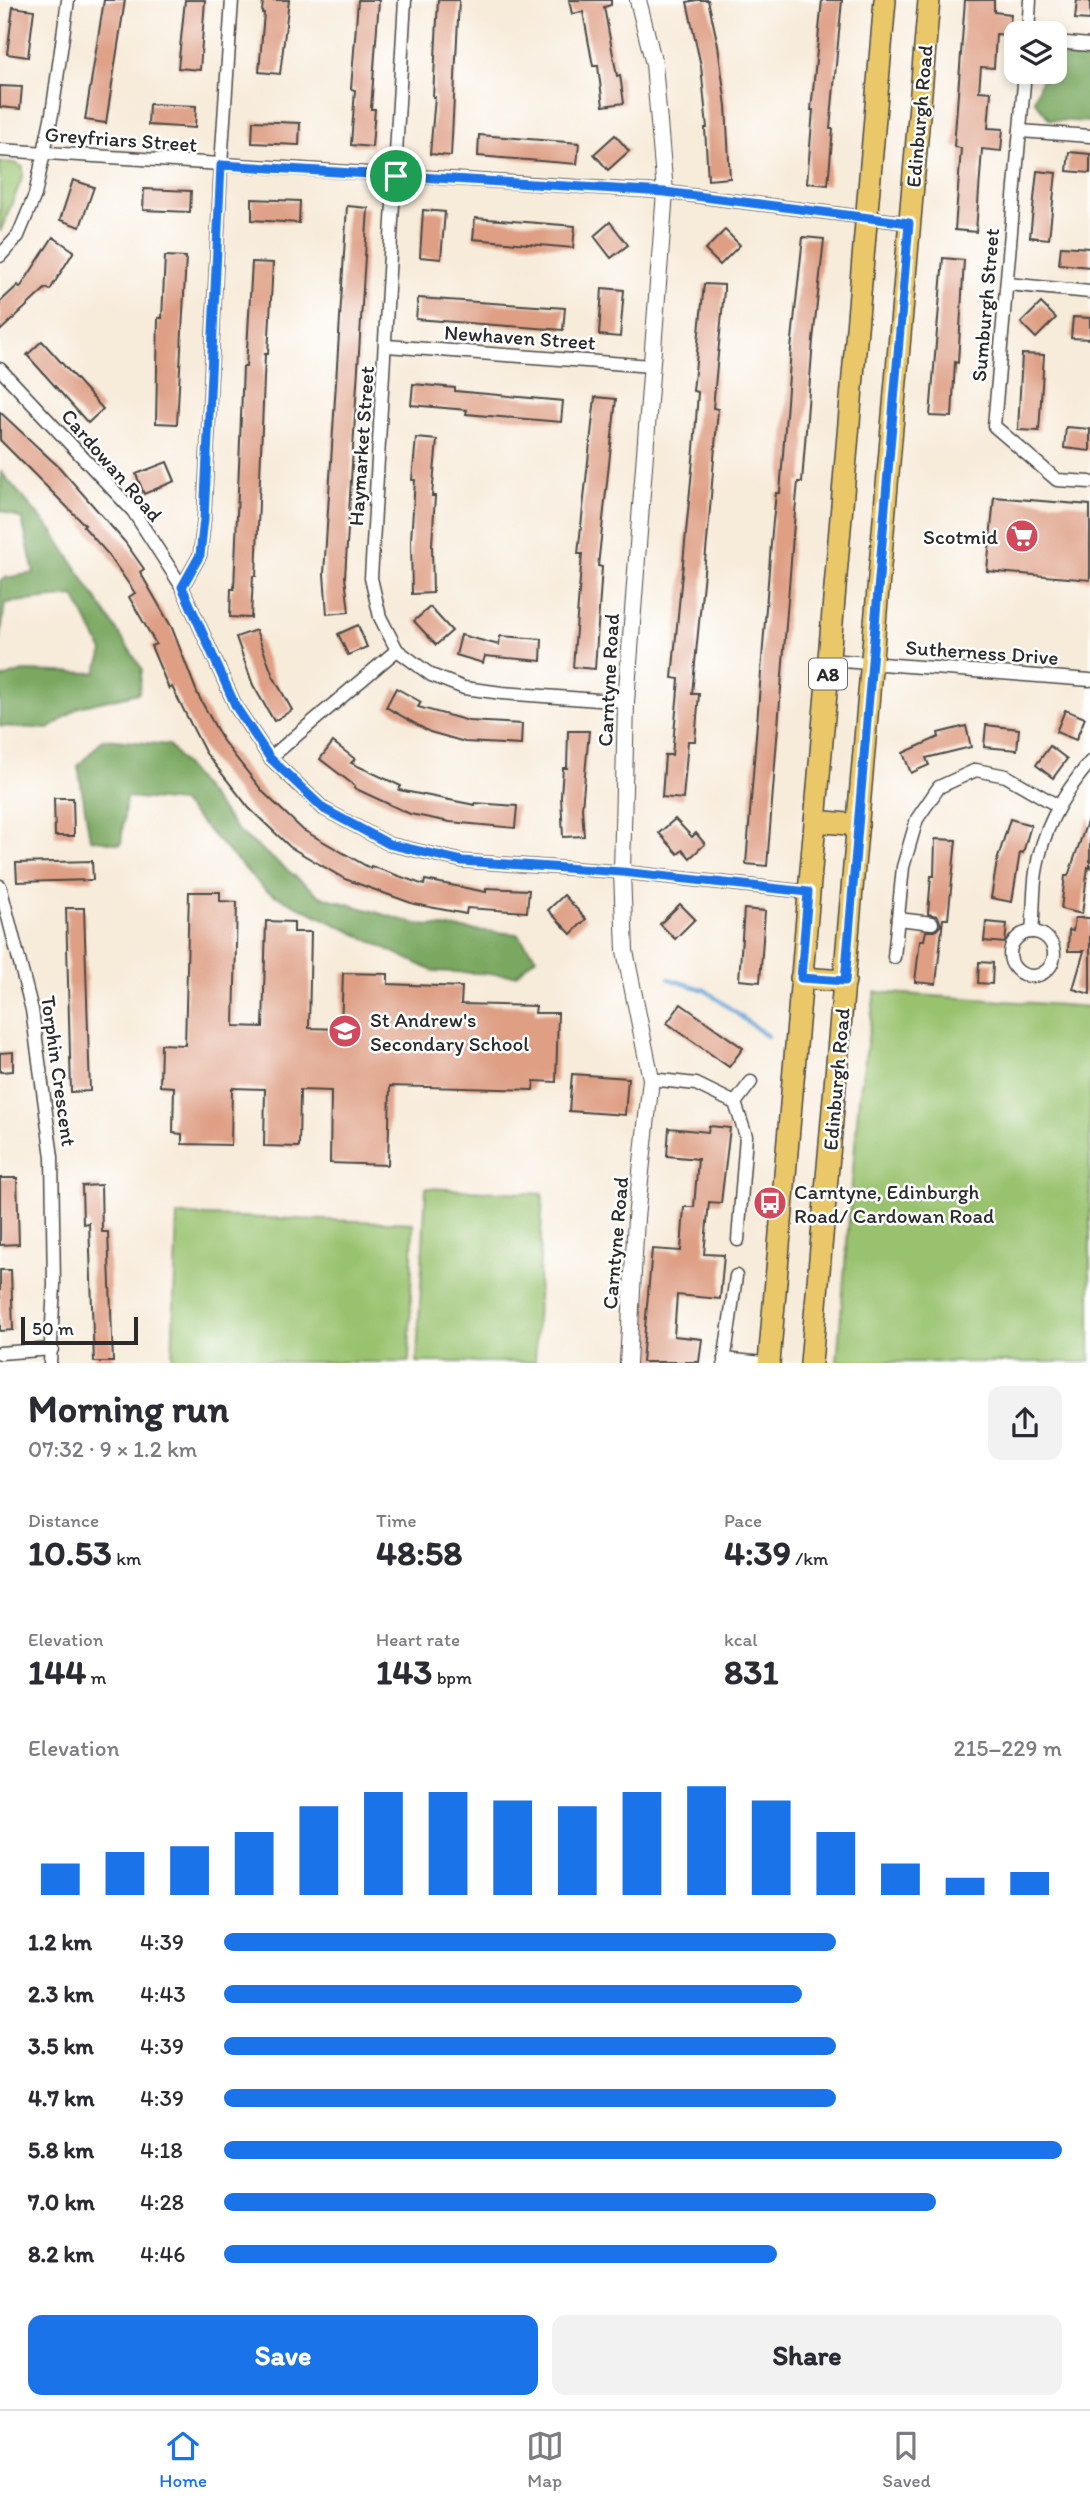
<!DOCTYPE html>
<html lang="en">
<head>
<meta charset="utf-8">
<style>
	body { margin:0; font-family:Itim,sans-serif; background:#f2f2f3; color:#2b2b33; height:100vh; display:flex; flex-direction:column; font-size:26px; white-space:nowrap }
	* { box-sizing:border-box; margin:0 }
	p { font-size:23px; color:#7c7c81 }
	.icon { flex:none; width:38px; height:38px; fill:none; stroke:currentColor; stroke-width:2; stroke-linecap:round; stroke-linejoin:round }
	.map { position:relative; height:1363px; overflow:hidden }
	.details { display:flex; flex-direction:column; background:#fff; flex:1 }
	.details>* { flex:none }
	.tools { position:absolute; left:1004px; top:21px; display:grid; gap:14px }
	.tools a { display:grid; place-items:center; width:63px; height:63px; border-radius:14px; background:#fff; box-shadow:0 4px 10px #0003; font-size:35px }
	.scale { position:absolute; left:21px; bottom:18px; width:117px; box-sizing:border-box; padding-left:7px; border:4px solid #2b2b2b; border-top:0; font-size:19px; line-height:24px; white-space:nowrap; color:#2b2b2b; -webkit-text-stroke:5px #fff; paint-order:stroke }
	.pin { position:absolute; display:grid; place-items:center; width:60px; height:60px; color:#fff; margin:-30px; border:4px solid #fff; border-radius:50%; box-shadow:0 2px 7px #0007 }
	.round { display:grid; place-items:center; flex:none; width:74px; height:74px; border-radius:14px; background:#f2f2f3 }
	.headline { display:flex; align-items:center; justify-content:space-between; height:119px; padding:0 28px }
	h1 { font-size:38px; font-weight:700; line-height:52px }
	.figures { display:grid; grid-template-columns:repeat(3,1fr); gap:10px; height:119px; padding:7px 28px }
	.figures div { display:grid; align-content:center }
	.figures b { font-size:35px; font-weight:700 }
	.figures small { font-size:19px; font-weight:400 }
	.figures p { font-size:19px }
	.chart { height:196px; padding:14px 28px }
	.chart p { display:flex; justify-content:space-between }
	.chart svg { width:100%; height:126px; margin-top:7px; stroke:#1a73e8; stroke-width:6 }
	.primary-button { display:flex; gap:14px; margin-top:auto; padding:14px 28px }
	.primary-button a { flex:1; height:80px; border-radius:14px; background:#1a73e8; color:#fff; font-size:28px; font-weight:700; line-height:80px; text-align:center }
	.primary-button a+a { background:#f2f2f3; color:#2b2b33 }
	ul { padding:0 28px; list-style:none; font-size:23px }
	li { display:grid; grid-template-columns:112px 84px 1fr; align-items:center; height:52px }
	li i { height:18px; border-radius:9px; background:#1a73e8 }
	.dock { display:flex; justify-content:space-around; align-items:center; height:98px; border-top:2px solid #e1e1e2; background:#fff; font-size:19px; color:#7c7c81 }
	.dock a { display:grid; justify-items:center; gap:4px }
	.dock .selected { color:#1a73e8 }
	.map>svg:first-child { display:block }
	.green { fill:#99c26e; stroke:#62764c; stroke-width:2 }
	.forest { fill:#7aa861; stroke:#526a46; stroke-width:2 }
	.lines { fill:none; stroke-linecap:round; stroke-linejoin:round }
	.stream { stroke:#61a1d3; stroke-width:4.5 }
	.building { fill:#de9f84 }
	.minor-casing { stroke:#4a4845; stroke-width:15 }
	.tertiary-casing { stroke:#4a4845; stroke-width:18 }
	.primary-casing { stroke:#4a4845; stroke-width:24 }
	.minor { stroke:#fff; stroke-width:12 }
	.tertiary { stroke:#fff; stroke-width:16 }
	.primary { stroke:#eac769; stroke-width:21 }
	.route-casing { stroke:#fff; stroke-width:14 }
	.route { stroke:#1a73e8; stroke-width:9 }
	.labels { text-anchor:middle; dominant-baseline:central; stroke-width:5; stroke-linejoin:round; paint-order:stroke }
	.shield { fill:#fff; stroke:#6b6b6b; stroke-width:2 }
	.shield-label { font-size:19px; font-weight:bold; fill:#2b2b2b }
	.street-label { font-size:21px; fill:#2b2b2b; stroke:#fff }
	.poi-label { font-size:21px; fill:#2b2b2b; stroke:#fff; text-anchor:start }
</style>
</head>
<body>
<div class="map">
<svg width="1090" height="1363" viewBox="0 0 1090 1363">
	<rect width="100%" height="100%" fill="#fff"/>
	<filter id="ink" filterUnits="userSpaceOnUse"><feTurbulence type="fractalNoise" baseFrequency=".0143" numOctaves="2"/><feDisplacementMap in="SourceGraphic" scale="14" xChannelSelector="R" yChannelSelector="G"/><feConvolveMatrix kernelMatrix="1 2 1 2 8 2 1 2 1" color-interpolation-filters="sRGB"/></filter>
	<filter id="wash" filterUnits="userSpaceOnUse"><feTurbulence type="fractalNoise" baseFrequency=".00686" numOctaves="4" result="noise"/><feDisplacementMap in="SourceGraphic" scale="28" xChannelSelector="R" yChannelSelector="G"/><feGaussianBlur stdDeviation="1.57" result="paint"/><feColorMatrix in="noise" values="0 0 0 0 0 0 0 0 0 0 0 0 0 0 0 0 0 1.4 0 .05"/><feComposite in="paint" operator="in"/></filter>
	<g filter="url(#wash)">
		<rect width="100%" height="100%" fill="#f7ebd9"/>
		<!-- green -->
		<g class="green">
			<path d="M0,162L15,163L23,167V176L0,232Z"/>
			<path d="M875,992L1090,1007V1362H837L859,1098Z"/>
			<path d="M426,1188L543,1194L535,1362H417Z"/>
			<path d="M177,1215L413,1223L409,1362H172Z"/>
		</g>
		<!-- forest -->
		<g class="forest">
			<path d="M1063,56L1090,59V122L1050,120L1034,100L1044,72H1055V61Z"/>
			<path d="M1,472L53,532L142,669L139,693L79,707L49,729L0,726V679L23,671L96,673L103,651L74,596L5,603L0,641V581L5,578L34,573L22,519L0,510Z"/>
			<path d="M103,739L169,745L238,831L320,896L420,925L517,934L536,957L516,975L433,971L266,891L181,802L126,797L121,844L90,839L78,766Z"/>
		</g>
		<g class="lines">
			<!-- stream -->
			<path class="stream" d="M669,979L705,990L767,1036"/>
		</g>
		<g id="blocks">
			<!-- building -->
			<g class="building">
				<path d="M104,0H125L106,123L85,120Z"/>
				<path d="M185,0H205L200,70L178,68Z"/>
				<path d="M263,0H289L280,74L259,72L264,13H262Z"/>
				<path d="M358,0H379L371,109H375L372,147L351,145L355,90L351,89Z"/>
				<path d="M438,0H459L451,156L430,154L435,97H433Z"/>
				<path d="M569,0H611V5L604,7L617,76L620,75L624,103L603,106L598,66H593L583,12L572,14Z"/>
				<path d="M697,0H708L718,45L726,106L730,178L708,180L705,128H707L701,66L687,2Z"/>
				<path d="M822,0H842L830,129H833L828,185L807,183L813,110H811Z"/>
				<path d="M965,0H994V12L1011,14L1009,35L996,34L994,68L981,67L979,91L991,92L988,128L1003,129L1001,151L982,149L976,232L955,230L961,148L954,147Z"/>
				<path d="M1077,0L1090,1V20L1075,19Z"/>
				<path d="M13,7L34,10L28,57L7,54Z"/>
				<path d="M0,86L22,87L20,109L0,107Z"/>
				<path d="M149,104L196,106L195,128L148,125Z"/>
				<path d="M253,121L300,123L299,145L252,143Z"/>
				<path d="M479,135L579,143L577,164L478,156Z"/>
				<path d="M615,135L629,151L608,170L594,154Z"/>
				<path d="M1069,152L1090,154V173L1067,171Z"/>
				<path d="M1037,171L1056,173L1049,239L1030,237Z"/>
				<path d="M73,180L94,187L80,227L60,220Z"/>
				<path d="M144,189L191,191L190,212L143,210Z"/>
				<path d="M252,199L300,201L299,223L252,220Z"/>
				<path d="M347,206L368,208L345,577L349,612L327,614L324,574Z"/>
				<path d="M423,210L445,212L441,259L420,257Z"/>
				<path d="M475,218L575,226L573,248L473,239Z"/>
				<path d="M610,222L628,245L611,258L594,236Z"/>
				<path d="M725,230L740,245L720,265L705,250Z"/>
				<path d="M53,237L74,251L50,290L46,288L0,331V302L18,285L20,288Z"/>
				<path d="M803,237L824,239L813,340L802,482H798L794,523L767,866L746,864L772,531L776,493H780L791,349Z"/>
				<path d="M1061,246L1090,248V267L1059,264Z"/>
				<path d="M165,256L186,257L177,424L156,423L158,318H162Z"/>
				<path d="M943,258L964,260L958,363L955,362L952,417L930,416Z"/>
				<path d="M252,262L273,263L268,354H265L256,576H253L251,618L230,617L231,589H234L243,367H246Z"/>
				<path d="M704,284L724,285V291L713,408L718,409L709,521L692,694H699L695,741H688L683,799L662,797L665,755H672L679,679L672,678L694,449L698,392L693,391Z"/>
				<path d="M602,288L624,290L620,337L599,335Z"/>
				<path d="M418,298L565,308L563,330L416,319Z"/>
				<path d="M1041,303L1056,318L1036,338L1021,323Z"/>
				<path d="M1073,317L1090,318V339L1071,338Z"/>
				<path d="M42,341L103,409L88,423L27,355Z"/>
				<path d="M1022,354L1044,355L1039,431L1018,430Z"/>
				<path d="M413,384L455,388V391L563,401L561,422L466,414L467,410L411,405Z"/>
				<path d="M595,397L616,399L598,566L602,567L595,669L573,667L582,554H578Z"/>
				<path d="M0,412L60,468L125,542L144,569L140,572L172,628L198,695L223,741L264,793L303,830L370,868L371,866L424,885L425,880L486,892V888L529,890L527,912L467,908L466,914L414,904L345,879L290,847L249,808L205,752L172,687L169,689L151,646L156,644L129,597L135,593L108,554L83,526L85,525L0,440Z"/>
				<path d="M1066,427L1090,429V451L1064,448Z"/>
				<path d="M416,438L437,440L432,496H435L432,545L433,593L412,594L411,540L415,480H412Z"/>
				<path d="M167,462L175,481L144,494L136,474Z"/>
				<path d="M994,497L1090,505V580L987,571Z"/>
				<path d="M430,607L452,631L436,645L414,621Z"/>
				<path d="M358,625L367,647L348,655L338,634Z"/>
				<path d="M256,630L273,676L292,710L274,721L253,685L236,637Z"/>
				<path d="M461,635L499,645L500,636L542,639L541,661L485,656L483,663L456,655Z"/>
				<path d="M396,688L421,702L418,707L469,721L522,724L521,745L465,742L430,732L386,707Z"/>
				<path d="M1065,710L1085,718L1076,740L1056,732Z"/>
				<path d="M986,725L1019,729L1017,750L984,747Z"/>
				<path d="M966,726L971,747L926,758L929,765L911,773L903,753L939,737L938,733Z"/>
				<path d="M568,731H589L582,808L584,836L563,837L561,796L563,768H567Z"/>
				<path d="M333,742L355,759L351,763L401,786L399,790L475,805V803L517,806L515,828L450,822L410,814L354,788L355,786L320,759Z"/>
				<path d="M1050,746L1067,759L1053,778L1036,765Z"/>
				<path d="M54,798H73L74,836H55Z"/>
				<path d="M675,819L692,837L696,833L705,844L690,858L683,850L678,854L659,833Z"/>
				<path d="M1010,819L1031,825L1023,853L1020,852L1012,902L991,898L997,861Z"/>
				<path d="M1088,819H1090V868L1088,867L1082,914L1061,909L1065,876H1068Z"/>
				<path d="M935,839L956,840L948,919H943L936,984L915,982L920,940H924L926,931H935L941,925L938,916L928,914L931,876H934Z"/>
				<path d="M92,861L93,880L17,882L16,863Z"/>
				<path d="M189,892H220V901L237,902L234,1026L263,1027L266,921L294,922V932H311L309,1028L341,1029L343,973L388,974V984L462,987L461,1004L536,1006L535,1013H558L556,1082L534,1081L533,1090L390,1086L388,1165L330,1163L331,1091L300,1090L299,1147L264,1146L265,1089L232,1088L231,1145L182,1144V1134L173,1133L174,1087L160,1086L161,1044L185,1045Z"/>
				<path d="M564,895L586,919L571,934L548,910Z"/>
				<path d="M680,904L695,919L675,939L660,924Z"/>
				<path d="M66,908H84L90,1091L71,1092Z"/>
				<path d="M744,909L765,911L760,982L739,980Z"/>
				<path d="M1075,918H1090V994L1073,989L1084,951H1068L1069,930L1073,931Z"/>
				<path d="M986,922L1007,924L1005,943L984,941Z"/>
				<path d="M979,962L993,963L992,984L978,983Z"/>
				<path d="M681,1004L743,1048L729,1067L667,1023Z"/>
				<path d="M13,1052V1071L0,1072V1053Z"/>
				<path d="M572,1074L628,1078L625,1115L569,1111Z"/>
				<path d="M709,1126L730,1128L721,1203L709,1202L704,1254L724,1255L720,1299L677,1295L674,1336L702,1339L699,1362H642L652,1249L681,1251L684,1207H694L698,1159L667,1156L669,1128L708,1132Z"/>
				<path d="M0,1178H17L19,1244L0,1245Z"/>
				<path d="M101,1185L102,1232H108L113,1362H94L89,1223L83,1224L82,1186Z"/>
				<path d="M0,1270H11L13,1330L0,1331Z"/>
			</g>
		</g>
	</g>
	<g filter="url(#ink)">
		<use href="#blocks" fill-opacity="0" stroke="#4a4845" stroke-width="2"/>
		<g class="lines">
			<defs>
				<g id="minor">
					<path d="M405,0L371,578L380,617L397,650L431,675L464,688L502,693L626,702"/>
					<path d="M1028,33L1030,0"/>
					<path d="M1055,42L1090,45"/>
					<path d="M1025,72L994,426L1057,480L1090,482"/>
					<path d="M1020,131L1090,136"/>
					<path d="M0,150L665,192L909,223"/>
					<path d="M0,256L18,236L35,195L52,114L68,0"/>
					<path d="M1007,284L1090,292"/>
					<path d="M387,346L651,366"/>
					<path d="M0,369L133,511L182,587L236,707L270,758L324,809L389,844L462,861L622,872L808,892"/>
					<path d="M182,587L200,555L204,519L221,165L232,0"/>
					<path d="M829,660L1090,680"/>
					<path d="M270,758L397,650"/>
					<path d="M0,886L32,1010L52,1157L54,1285L50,1363"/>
					<path d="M898,919L932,923"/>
					<path d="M1032,932C1034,912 1033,891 1036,872C1042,830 1063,794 1090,762"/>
					<circle cx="1032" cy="954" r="22"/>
					<path d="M894,957L903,867L917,819L939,787L976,770L1006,776L1058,806"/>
					<path d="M651,1079L696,1084L735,1103L746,1136L738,1240"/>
					<path d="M735,1103L751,1082"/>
					<path d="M0,1353L52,1349"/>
					<path d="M724,1359L763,1363"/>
					<path d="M724,1363L736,1276"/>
				</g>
				<path id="tertiary" d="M628,1363L636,1218L651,1079L625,951L622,872L626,702L665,192L654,64L638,0"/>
				<g id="primary">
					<path d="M815,821L858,825"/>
					<path d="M801,978L845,981"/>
					<path d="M769,1363L885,0"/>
					<path d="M811,1363L929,0"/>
				</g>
			</defs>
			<!-- minor casing -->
			<use href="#minor" class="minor-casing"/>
			<!-- tertiary casing -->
			<use href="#tertiary" class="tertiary-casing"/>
			<!-- primary casing -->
			<use href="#primary" class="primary-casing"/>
			<!-- minor -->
			<use href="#minor" class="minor"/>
			<!-- tertiary -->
			<use href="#tertiary" class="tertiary"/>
			<!-- primary -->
			<use href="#primary" class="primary"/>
		</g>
	</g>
	<g class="lines" filter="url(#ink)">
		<defs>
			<path id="route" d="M221,165L665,192L909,223L845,981L801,978L808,892L622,872L462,861L389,844L324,809L270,758L236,707L182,587L200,555L204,519Z"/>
		</defs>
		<!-- route casing -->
		<use href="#route" class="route-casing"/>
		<!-- route -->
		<use href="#route" class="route"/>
	</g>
	<!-- icons -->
	<defs>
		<symbol id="supermarket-disc" viewBox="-11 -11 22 22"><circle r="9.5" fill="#d1495b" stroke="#fff"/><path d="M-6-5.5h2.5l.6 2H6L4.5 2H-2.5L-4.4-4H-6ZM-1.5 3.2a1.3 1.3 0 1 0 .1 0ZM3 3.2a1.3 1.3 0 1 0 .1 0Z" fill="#fff"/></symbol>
		<symbol id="school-disc" viewBox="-11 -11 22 22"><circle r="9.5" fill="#d1495b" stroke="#fff"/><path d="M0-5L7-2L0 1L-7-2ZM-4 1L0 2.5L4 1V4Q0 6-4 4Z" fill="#fff"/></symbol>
		<symbol id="bus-disc" viewBox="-11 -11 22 22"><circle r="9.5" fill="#d1495b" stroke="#fff"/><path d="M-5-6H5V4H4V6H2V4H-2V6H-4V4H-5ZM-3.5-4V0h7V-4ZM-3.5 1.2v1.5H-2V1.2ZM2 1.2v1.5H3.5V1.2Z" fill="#fff"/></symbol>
	</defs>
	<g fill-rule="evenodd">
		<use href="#supermarket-disc" x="1003" y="517" width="38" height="38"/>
		<use href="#school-disc" x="326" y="1012" width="38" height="38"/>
		<use href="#bus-disc" x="751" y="1184" width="38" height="38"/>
	</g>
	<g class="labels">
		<!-- shield labels -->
		<rect class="shield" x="809" y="658.5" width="38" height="31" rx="5"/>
		<g class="shield-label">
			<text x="828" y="674">A8</text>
		</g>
		<!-- street labels -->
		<g class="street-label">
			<text transform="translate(919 116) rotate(-85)">Edinburgh Road</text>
			<text transform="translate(121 139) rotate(4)">Greyfriars Street</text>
			<text transform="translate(985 305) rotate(-85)">Sumburgh Street</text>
			<text transform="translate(520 337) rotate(4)">Newhaven Street</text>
			<text transform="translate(361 446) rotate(-86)">Haymarket Street</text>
			<text transform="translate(112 465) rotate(49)">Cardowan Road</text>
			<text transform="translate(982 652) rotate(4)">Sutherness Drive</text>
			<text transform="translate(608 680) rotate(-87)">Carntyne Road</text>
			<text transform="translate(59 1071) rotate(82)">Torphin Crescent</text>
			<text transform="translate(836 1079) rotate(-85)">Edinburgh Road</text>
			<text transform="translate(615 1243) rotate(-85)">Carntyne Road</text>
		</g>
		<!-- poi labels -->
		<g class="poi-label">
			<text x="998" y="536" text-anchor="end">Scotmid</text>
			<text x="370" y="1019">St Andrew's<tspan x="370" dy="24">Secondary School</tspan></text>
			<text x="794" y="1191">Carntyne, Edinburgh<tspan x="794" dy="24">Road/ Cardowan Road</tspan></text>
		</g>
	</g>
</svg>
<div class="tools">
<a><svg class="icon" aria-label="layers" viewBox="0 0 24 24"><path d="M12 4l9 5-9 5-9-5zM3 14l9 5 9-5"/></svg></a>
</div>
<div class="scale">50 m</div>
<div class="pin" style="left:396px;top:176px;background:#1e9e55"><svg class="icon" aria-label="arrive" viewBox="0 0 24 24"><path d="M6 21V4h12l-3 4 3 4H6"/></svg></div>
</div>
<section class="details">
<div class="headline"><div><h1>Morning run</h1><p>07:32 · 9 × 1.2 km</p></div><a class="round"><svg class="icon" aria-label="share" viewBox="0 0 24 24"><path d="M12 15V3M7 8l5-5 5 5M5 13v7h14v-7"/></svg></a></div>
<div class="figures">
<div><p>Distance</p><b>10.53<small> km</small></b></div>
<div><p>Time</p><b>48:58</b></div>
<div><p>Pace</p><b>4:39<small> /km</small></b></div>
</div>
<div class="figures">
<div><p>Elevation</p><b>144<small> m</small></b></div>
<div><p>Heart rate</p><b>143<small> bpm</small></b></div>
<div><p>kcal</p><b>831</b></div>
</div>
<div class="chart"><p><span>Elevation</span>215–229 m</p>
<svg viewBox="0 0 160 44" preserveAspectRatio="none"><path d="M5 44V33M15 44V29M25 44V27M35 44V22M45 44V13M55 44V8M65 44V8M75 44V11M85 44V13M95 44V8M105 44V6M115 44V11M125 44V22M135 44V33M145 44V38M155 44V36"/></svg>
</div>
<ul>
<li><b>1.2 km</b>4:39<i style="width:73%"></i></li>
<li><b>2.3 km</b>4:43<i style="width:69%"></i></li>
<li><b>3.5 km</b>4:39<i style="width:73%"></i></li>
<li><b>4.7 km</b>4:39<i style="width:73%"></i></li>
<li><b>5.8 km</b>4:18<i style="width:100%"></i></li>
<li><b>7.0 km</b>4:28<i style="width:85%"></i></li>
<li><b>8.2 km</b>4:46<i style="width:66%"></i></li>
</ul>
<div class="primary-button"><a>Save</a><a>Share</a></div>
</section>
<nav class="dock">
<a class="selected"><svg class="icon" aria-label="home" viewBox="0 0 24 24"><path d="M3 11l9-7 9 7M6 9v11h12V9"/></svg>Home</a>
<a><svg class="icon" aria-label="map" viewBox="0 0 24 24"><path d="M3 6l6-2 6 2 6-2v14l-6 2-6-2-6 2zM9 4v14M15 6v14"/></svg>Map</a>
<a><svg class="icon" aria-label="saved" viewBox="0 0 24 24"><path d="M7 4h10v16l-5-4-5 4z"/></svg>Saved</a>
</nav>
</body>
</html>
